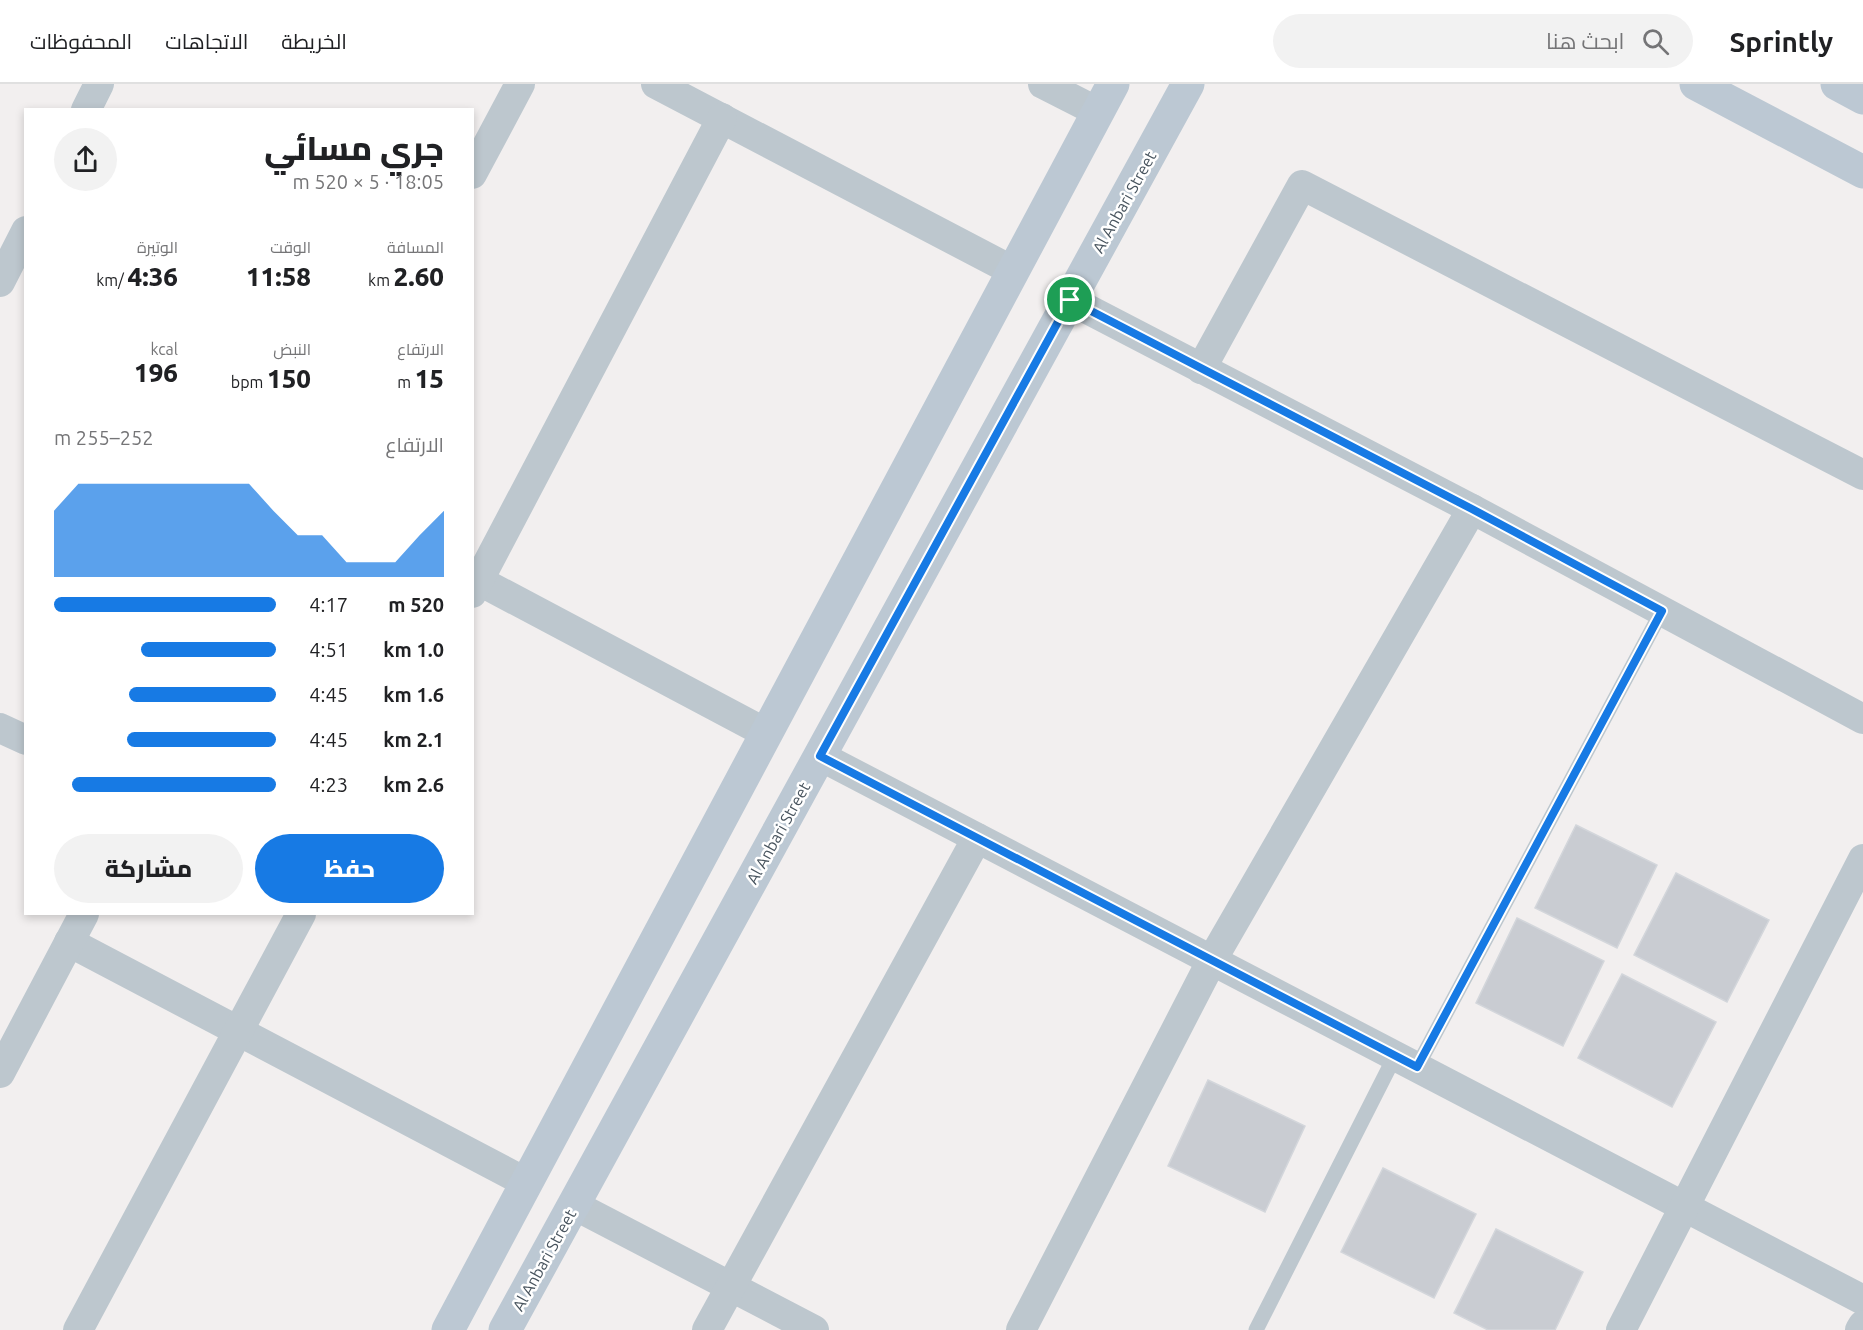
<!DOCTYPE html>
<html lang="ar">
<head>
<meta charset="utf-8">
<style>
	body { margin:0; font-family:Ubuntu,Cairo,sans-serif; background:#f2f2f2; color:#202124; direction:rtl; height:100vh; display:flex; flex-direction:column; font-size:22px; white-space:nowrap }
	* { box-sizing:border-box; margin:0 }
	p { font-size:20px; color:#757577 }
	.icon { flex:none; width:33px; height:33px; fill:none; stroke:currentColor; stroke-width:2; stroke-linecap:round; stroke-linejoin:round }
	.map { position:relative; flex:1; overflow:hidden; direction:ltr }
	.panel { position:absolute; left:24px; top:24px; width:450px; height:807px; display:flex; flex-direction:column; background:#fff; border-radius:0px; box-shadow:0 3px 9px #0003; direction:rtl }
	.panel>* { flex:none }
	.pin { position:absolute; display:grid; place-items:center; width:51px; height:51px; color:#fff; margin:-26px; border:3px solid #fff; border-radius:50%; box-shadow:0 2px 6px #0007 }
	.round { display:grid; place-items:center; flex:none; width:63px; height:63px; border-radius:32px; background:#f2f2f2 }
	.headline { display:flex; align-items:center; justify-content:space-between; height:102px; padding:0 30px }
	h1 { font-size:33px; font-weight:800; line-height:45px }
	.metrics { display:grid; grid-template-columns:repeat(3,1fr); gap:9px; height:102px; padding:6px 30px }
	.metrics div { display:grid; align-content:center }
	.metrics b { font-size:26px; font-weight:800 }
	.metrics small { font-size:16px; font-weight:400 }
	.metrics p { font-size:16px }
	.chart { height:168px; padding:12px 30px }
	.chart p { display:flex; justify-content:space-between }
	.chart svg { width:100%; height:108px; margin-top:6px; fill:#177ae4; opacity:.7 }
	.button { display:flex; gap:12px; margin-top:auto; padding:12px 30px }
	.button a { flex:1; height:69px; border-radius:36px; background:#177ae4; color:#fff; font-size:24px; font-weight:800; line-height:69px; text-align:center }
	.button a+a { background:#f2f2f2; color:#202124 }
	ul { padding:0 30px; list-style:none; font-size:20px }
	li { display:grid; grid-template-columns:96px 72px 1fr; align-items:center; height:45px }
	li i { height:15px; border-radius:8px; background:#177ae4 }
	header { display:flex; align-items:center; gap:36px; box-sizing:border-box; height:84px; padding:0 30px; background:#fff; border-bottom:2px solid #e0e0e0 }
	header strong { font-size:28px }
	nav { display:flex; gap:33px; margin-inline-start:auto; font-size:21px }
	.search { width:420px; height:54px; background:#f2f2f2; display:flex; align-items:center; gap:15px; box-sizing:border-box; padding:0 21px; border-radius:33px; color:#757577; font-size:22px }
	.map>svg:first-child { display:block }
	.building { fill:#c9ccd2; stroke:#d3d6db; stroke-width:1.5 }
	.lines { fill:none; stroke-linecap:round; stroke-linejoin:round }
	.lane { stroke:#bdc7ce; stroke-width:15 }
	.street { stroke:#bdc7ce; stroke-width:30 }
	.secondary { stroke:#bcc8d3; stroke-width:33 }
	.route-casing { stroke:#fff; stroke-width:12 }
	.route { stroke:#177ae4; stroke-width:8 }
	.labels { text-anchor:middle; dominant-baseline:central; stroke-width:5; stroke-linejoin:round; paint-order:stroke }
	.street-label { font-size:16px; fill:#47535d; stroke:#fff }
</style>
</head>
<body>
<header>
<strong>Sprintly</strong>
<div class="search"><svg class="icon" aria-label="search" viewBox="0 0 24 24"><circle cx="10" cy="10" r="6"/><path d="M15 15l6 6"/></svg>ابحث هنا</div>
<nav><a>الخريطة</a><a>الاتجاهات</a><a>المحفوظات</a></nav>
</header>
<div class="map">
<svg width="1863" height="1246" viewBox="0 0 1863 1246">
	<rect width="100%" height="100%" fill="#f2efef"/>
	<!-- building -->
	<g class="building">
		<path d="M1576,741L1657,781L1617,864L1535,824Z"/>
		<path d="M1676,789L1769,836L1727,918L1634,871Z"/>
		<path d="M1517,834L1604,877L1563,962L1476,919Z"/>
		<path d="M1622,890L1716,938L1672,1023L1578,974Z"/>
		<path d="M1208,996L1305,1042L1265,1128L1168,1082Z"/>
		<path d="M1383,1084L1476,1130L1434,1214L1341,1168Z"/>
		<path d="M1496,1145L1583,1188L1555,1246H1488L1454,1229Z"/>
	</g>
	<g class="lines">
		<!-- lane -->
		<g class="lane">
			<path d="M1417,983L1662,527"/>
			<path d="M1256,1246L1395,972"/>
		</g>
		<!-- street -->
		<g class="street">
			<path d="M656,0L1013,187"/>
			<path d="M1043,0L1098,28"/>
			<path d="M86,26L99,0"/>
			<path d="M472,90L520,0"/>
			<path d="M0,198L26,147"/>
			<path d="M1070,216L1472,425L1863,635"/>
			<path d="M1201,285L1302,101L1863,391"/>
			<path d="M472,493L766,649"/>
			<path d="M472,509L722,34"/>
			<path d="M0,644L26,656"/>
			<path d="M820,672L1863,1216"/>
			<path d="M69,858L527,1099"/>
			<path d="M0,989L84,830"/>
			<path d="M574,1121L814,1246"/>
			<path d="M78,1246L301,830"/>
			<path d="M707,1246L977,754"/>
			<path d="M1021,1246L1212,876L1472,425"/>
			<path d="M1621,1246L1863,775"/>
			<path d="M1860,1246L1863,1241"/>
		</g>
		<!-- secondary -->
		<g class="secondary">
			<path d="M1696,0L1863,88"/>
			<path d="M1837,0L1863,14"/>
			<path d="M448,1246L1113,0"/>
			<path d="M505,1246L1188,0"/>
		</g>
	</g>
	<g class="lines">
		<defs>
			<path id="route" d="M1070,216L1472,425L1662,527L1417,983L820,672Z"/>
		</defs>
		<!-- route casing -->
		<use href="#route" class="route-casing"/>
		<!-- route -->
		<use href="#route" class="route"/>
	</g>
	<g class="labels">
		<!-- street labels -->
		<g class="street-label">
			<text transform="translate(1124 118) rotate(-61)">Al Anbari Street</text>
			<text transform="translate(778 749) rotate(-61)">Al Anbari Street</text>
			<text transform="translate(544 1176) rotate(-61)">Al Anbari Street</text>
		</g>
	</g>
</svg>
<div class="pin" style="left:1070px;top:216px;background:#1e9e55"><svg class="icon" aria-label="arrive" viewBox="0 0 24 24"><path d="M6 21V4h12l-3 4 3 4H6"/></svg></div>
<section class="panel">
<div class="headline"><div><h1>جري مسائي</h1><p>18:05 · 5 × 520 m</p></div><a class="round"><svg class="icon" aria-label="share" viewBox="0 0 24 24"><path d="M12 15V3M7 8l5-5 5 5M5 13v7h14v-7"/></svg></a></div>
<div class="metrics">
<div><p>المسافة</p><b>2.60<small> km</small></b></div>
<div><p>الوقت</p><b>11:58</b></div>
<div><p>الوتيرة</p><b>4:36<small> /km</small></b></div>
</div>
<div class="metrics">
<div><p>الارتفاع</p><b>15<small> m</small></b></div>
<div><p>النبض</p><b>150<small> bpm</small></b></div>
<div><p>kcal</p><b>196</b></div>
</div>
<div class="chart"><p><span>الارتفاع</span>252–255 m</p>
<svg viewBox="0 0 160 44" preserveAspectRatio="none"><path d="M0 44V17L10 6L20 6L30 6L40 6L50 6L60 6L70 6L80 6L90 17L100 27L110 27L120 38L130 38L140 38L150 27L160 17V44z"/></svg>
</div>
<ul>
<li><b>520 m</b>4:17<i style="width:100%"></i></li>
<li><b>1.0 km</b>4:51<i style="width:61%"></i></li>
<li><b>1.6 km</b>4:45<i style="width:66%"></i></li>
<li><b>2.1 km</b>4:45<i style="width:67%"></i></li>
<li><b>2.6 km</b>4:23<i style="width:92%"></i></li>
</ul>
<div class="button"><a>حفظ</a><a>مشاركة</a></div>
</section>
</div>
</body>
</html>
